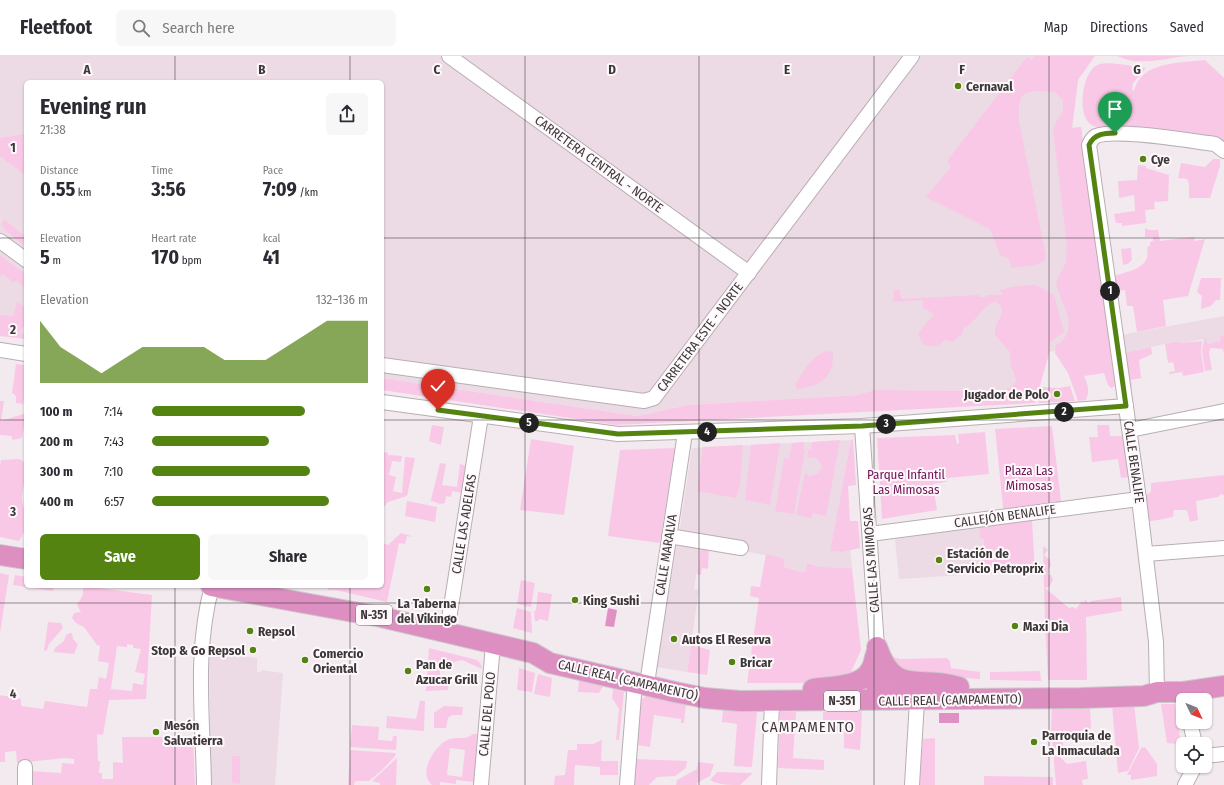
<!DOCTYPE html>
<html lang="en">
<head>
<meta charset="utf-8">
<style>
	body { margin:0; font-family:"Fira Sans Condensed",sans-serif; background:#f7f7f7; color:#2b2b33; height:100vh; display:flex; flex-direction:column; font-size:15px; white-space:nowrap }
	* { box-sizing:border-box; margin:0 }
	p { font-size:13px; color:#7c7c81 }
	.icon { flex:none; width:22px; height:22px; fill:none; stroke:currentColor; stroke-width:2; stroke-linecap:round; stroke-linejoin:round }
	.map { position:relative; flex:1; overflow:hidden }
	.details { position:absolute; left:24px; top:24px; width:360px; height:508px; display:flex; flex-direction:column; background:#fff; border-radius:6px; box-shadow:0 1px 3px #0004 }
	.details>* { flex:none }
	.needle { width:26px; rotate:133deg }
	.fabs { position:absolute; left:1176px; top:637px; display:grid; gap:8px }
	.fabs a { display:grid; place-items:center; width:36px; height:36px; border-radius:6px; background:#fff; box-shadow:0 1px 3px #0004; font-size:20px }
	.pin { position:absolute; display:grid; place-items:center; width:34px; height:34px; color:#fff; margin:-41px -17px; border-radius:50% 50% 50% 0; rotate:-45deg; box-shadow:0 0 4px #0007 }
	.pin .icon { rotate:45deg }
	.km { position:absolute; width:20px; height:20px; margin:-10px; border-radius:50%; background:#222; color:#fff; font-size:11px; line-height:20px; text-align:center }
	.round { display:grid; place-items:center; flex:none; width:42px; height:42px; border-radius:6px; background:#f7f7f7 }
	.head { display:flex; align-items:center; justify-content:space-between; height:68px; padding:0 16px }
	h1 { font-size:22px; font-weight:700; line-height:30px }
	.figures { display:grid; grid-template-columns:repeat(3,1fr); gap:6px; height:68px; padding:4px 16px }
	.figures div { display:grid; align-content:center }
	.figures b { font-size:20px; font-weight:700 }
	.figures small { font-size:11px; font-weight:400 }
	.figures p { font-size:11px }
	.chart { height:112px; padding:8px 16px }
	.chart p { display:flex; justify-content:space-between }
	.chart svg { width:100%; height:72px; margin-top:4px; fill:#548312; opacity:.7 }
	.cta { display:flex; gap:8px; margin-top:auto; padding:8px 16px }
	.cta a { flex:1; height:46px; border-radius:6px; background:#548312; color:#fff; font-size:16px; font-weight:700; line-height:46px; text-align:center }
	.cta a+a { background:#f7f7f7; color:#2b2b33 }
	ul { padding:0 16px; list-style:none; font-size:13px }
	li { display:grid; grid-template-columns:64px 48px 1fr; align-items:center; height:30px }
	li i { height:10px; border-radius:5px; background:#548312 }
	header { display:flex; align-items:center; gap:24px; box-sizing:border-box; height:56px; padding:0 20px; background:#fff; border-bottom:1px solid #e1e1e2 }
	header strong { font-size:19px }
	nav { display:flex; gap:22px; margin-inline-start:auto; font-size:14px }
	.search { width:280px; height:36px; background:#f7f7f7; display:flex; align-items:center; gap:10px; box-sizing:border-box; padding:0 14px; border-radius:6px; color:#7c7c81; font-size:15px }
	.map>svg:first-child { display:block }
	.built { fill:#ecdbe5 }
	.green { fill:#f9c8e6; fill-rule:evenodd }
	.water { fill:#e091c4 }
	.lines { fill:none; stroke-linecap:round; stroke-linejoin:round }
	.minor-casing { stroke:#b7aeb3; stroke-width:16 }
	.highway-casing { stroke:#cccbcc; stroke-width:22 }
	.minor { stroke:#fff; stroke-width:14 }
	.highway { stroke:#dd8fc2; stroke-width:20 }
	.route-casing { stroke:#fff; stroke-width:8 }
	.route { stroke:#548312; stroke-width:5 }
	.grid { fill:none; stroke:#3c383a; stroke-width:1; stroke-opacity:0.55 }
	.poi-dot { fill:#548312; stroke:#fef8fb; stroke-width:1.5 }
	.labels { text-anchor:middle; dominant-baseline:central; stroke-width:4; stroke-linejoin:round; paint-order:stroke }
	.shield { fill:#fef8fb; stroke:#767274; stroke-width:1 }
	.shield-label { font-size:12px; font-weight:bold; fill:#3c383a }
	.poi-label { font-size:13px; font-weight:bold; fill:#3c383a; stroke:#fef8fb; text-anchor:start }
	.street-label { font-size:13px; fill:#3c383a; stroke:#fef8fb }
	.park-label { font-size:13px; fill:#701358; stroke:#fef8fb }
	.quarter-label { font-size:15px; letter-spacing:1px; fill:#3c383a; stroke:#fef8fb }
	.grid-label { font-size:13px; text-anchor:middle; font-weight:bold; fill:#3c383a; stroke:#fef8fb; stroke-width:4; stroke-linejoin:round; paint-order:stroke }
</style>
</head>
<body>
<header>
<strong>Fleetfoot</strong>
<div class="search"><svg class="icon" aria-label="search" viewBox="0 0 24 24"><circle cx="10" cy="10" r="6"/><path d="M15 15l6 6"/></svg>Search here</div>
<nav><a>Map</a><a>Directions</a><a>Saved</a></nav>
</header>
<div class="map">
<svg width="1224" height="729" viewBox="0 0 1224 729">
	<rect width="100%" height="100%" fill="#f3eaef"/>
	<!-- built -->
	<g class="built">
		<path d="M0,0H1063L1078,24L1072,72L1081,71L1112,315L1055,295L1050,296L1012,330L1002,335L874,334L858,339L688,349L637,360L382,322V26H26V278L0,274Z"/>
		<path d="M1224,260V279L1220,280L1222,285L1208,288L1206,283L1179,287L1178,285L1124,297L1121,279Z"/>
		<path d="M851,384L830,495L842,496L850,493L852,512L820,511L808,507L806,515L802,516L784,511L785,503L744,495L679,478L692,392Z"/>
		<path d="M980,471V482H984V494H980L981,518L899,523L895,483Z"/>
		<path d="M677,486L701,490L694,533L699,534L687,616L657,611Z"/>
		<path d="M209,596L257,602V616H261V614L283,617L275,729H211Z"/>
	</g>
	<!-- green -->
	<g class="green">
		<path d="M1035,0H1095L1078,24L1072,72L1081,71L1115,330L1111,332L1108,329L1104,317L1084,320C1088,329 1090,334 1086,344L1078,345L1068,317L1055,297L1056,288L1060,287C1080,268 1060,249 1056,226L1066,206L1067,190L1053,72L1063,54V44L1055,36C1027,35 1017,31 1019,65L1046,201L1044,205L1036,209L1012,212L1009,203L1000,199L990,173L926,141L951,111L947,105L1027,1L1032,4Z"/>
		<path d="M1117,0H1188C1165,2 1139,11 1117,0Z"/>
		<path d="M1205,4L1224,22V85L1105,73C1100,72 1094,71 1090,68C1077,57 1082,17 1097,9C1108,4 1134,11 1146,12L1133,27L1132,34L1134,35C1141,5 1180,7 1205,4Z"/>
		<path d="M26,78V120L0,100V82Z"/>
		<path d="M1213,103H1220V110L1210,142H1189V128L1187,123L1178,122L1181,107L1205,111Z"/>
		<path d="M1138,109L1146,110V112L1169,119L1168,145L1154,146L1155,153L1145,154L1146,167L1122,170V167H1116L1114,158L1135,155L1134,139L1119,142L1118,125L1137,124Z"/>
		<path d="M4,163L26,181L24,189L6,175L2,168Z"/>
		<path d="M1145,172L1149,174H1158L1160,185L1192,181H1194L1195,185L1205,183L1188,240L1163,244L1166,270L1137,276L1133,250H1127L1125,234L1116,235L1114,220C1128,215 1152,213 1147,191L1150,190V186L1153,185V181H1145Z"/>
		<path d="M1131,192L1132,204L1128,208L1123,209L1121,193Z"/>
		<path d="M0,199L26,219V233L16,224L14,227L3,218L0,221Z"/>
		<path d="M1201,222H1221L1220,244H1216L1211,250L1201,253L1202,240L1197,236Z"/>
		<path d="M1036,229L1054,239L1064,276L1050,286L1049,298L1035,347L616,369L382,334V322L637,360L688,349L858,339L874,334L1002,335L1012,330L1016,325L1014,316L1011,312L1010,296L995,279C995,276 995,272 996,269C1000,260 1007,254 996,246C981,249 977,266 964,272L962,278L953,286L945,284C938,291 931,293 922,287L918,277L934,258L922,251L924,246L921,244L893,246L894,234H900L901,243L979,239V241H986L988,239H1001L1003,237L999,235C1011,230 1023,229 1036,229Z"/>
		<path d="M17,246L26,253V267L19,277L26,278V283L0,280V259L13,260Z"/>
		<path d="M1224,279V299L1223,293L1211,292L1209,296L1212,314L1205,315L1202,295L1204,283H1206L1208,288L1221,285L1220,280Z"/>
		<path d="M1179,285V287L1202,285L1201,296L1204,316L1183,320L1182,316L1170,318L1169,316L1175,315L1173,306L1168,307L1165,288Z"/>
		<path d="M1151,291L1152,298L1139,304L1141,322L1131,324L1132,331L1129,332L1124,297Z"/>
		<path d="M826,295L833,297C834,322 820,330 797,333L795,329C802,317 812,300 826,295Z"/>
		<path d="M16,308L26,309V330L23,348L16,347V340L12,337Z"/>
		<path d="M1070,330L1075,345L1038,347L1042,331L1059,332Z"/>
		<path d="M0,345H4L1,365L26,357L22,382L12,384V380L0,379Z"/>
		<path d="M432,369L444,371L441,389L429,385Z"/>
		<path d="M1097,369H1109L1110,380H1124L1130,421L1121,422L1118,403L1092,406L1089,381H1098Z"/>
		<path d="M1052,370L1062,453L1004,461L995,373Z"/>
		<path d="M985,376L989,418L948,422L946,426L933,428L937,454L882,463L877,382L955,379L957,388L959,387L958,378Z"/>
		<path d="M531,383L574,390L564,459L520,454Z"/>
		<path d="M853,383L856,429L848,430L850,465H858L860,492L842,496L830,495L851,384Z"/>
		<path d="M840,384L826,460L813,457L811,462L796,459L805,417L809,420C816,419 820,417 822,410L817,402L807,401L808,394H811L812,386Z"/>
		<path d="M804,386L803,393L805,394L794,458L775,455L784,402L789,403L792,387Z"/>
		<path d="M780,387L770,449L745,444L751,389Z"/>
		<path d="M743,389L740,429L736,442L697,435L703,391Z"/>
		<path d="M675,392L660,487L608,480L620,394Z"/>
		<path d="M382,396L388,397V399L402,400L401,406L392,405L389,419L396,421L393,435L402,437L405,401L415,402L407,440L388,446L383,452Z"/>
		<path d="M19,403L23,405C29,413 23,429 22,439C21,450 27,456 26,467C25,474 23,479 19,485L0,481V411L1,404Z"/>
		<path d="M440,407L446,408L442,429L457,431L460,408L466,410L462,437L452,435L451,441L446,440L445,447L440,448L429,444H431Z"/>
		<path d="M1224,419V439L1221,438L1218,441L1196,445L1198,464L1190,466L1187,454H1174L1173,461L1147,466L1144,440L1151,436V427Z"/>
		<path d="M407,445L437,451L435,466L405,460Z"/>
		<path d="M1032,464L1035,515L981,518L980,494H984V483L980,482V471Z"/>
		<path d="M401,477L414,481L407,480L405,488L399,487L387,546L336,534H328L329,530H382V487L388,489Z"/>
		<path d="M701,490L709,491L708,513L702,512L701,519L697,518Z"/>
		<path d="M1043,490L1048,494L1044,499L1050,504L1051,510L1049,512L1048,519H1051L1053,524L1049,531L1045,532L1069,552L1073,551L1076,553L1082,545L1083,547L1085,544L1089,547L1091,545L1121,541L1122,555L1086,561L1087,624H1048L1045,567Z"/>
		<path d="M766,498L785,503L784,511L802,516L806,515L807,507L820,511L852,512L861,594L850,618L811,627H747L759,542L750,540L751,530L760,531Z"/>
		<path d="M0,517L9,519L0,577Z"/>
		<path d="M15,519L26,521V530H54L53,535L13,529Z"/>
		<path d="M521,524L535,527L531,551L517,548Z"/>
		<path d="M83,530L152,539L146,643L109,644L103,679L97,678L98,705H100L99,717H102V723H113V706L123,707L122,681H193L195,729H30V715L61,717L62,707L74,708V703L66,702L17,707L16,695L5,696V706H0V639L21,643V650L43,653L45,645L87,651L90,633H97L99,621L106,623L109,607L98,605L100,590L97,589L84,571L76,567L72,562L74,557L81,556L77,549L83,539ZM127,588L133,589V592L141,593L135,616L145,618L143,629L133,627L132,635L111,633L117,590L127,591Z"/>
		<path d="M538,536L552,538L548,565L539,563L538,565H535L534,556L536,554Z"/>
		<path d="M517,552L531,556L532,577L513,572Z"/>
		<path d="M48,566L61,567L63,572L49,588L47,594L44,595Z"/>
		<path d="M70,577H72L73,583L78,588L74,598L54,596L55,592L64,585L66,579Z"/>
		<path d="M691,589L710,594L707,619L687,616Z"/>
		<path d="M429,592L477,604L481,608L482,613L462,604L442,609L440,611V621L449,622L448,634L426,635Z"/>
		<path d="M892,601L900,603L947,602L950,605L951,612L980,616V623L916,619L895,613Z"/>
		<path d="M519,612L535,617L532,636L517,634Z"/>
		<path d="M1040,615L1041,625L990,624V616Z"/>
		<path d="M538,618L552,622L550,641L534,638Z"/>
		<path d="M579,624L603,630L599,637L578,636Z"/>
		<path d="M613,633L624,636L619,684H616L619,653L612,642Z"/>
		<path d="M647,640L686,649L684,667H681V663L654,659L650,691L636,689L640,644Z"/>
		<path d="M420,645H425L424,675L386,672L387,660L416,663Z"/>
		<path d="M1134,648L1139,692L1128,715L1118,717L1112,649Z"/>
		<path d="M1161,648H1175L1181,688L1167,687Z"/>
		<path d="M444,650L463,651L462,659H452L448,662L446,672H434V657Z"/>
		<path d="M1052,651L1090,652L1091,672L1089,674L1063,677V699L1059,700L1067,708L1086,705L1088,723L1082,724L1083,729H1056L1051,673Z"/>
		<path d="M723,653L757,656L752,711L734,710L737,668L722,666Z"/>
		<path d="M862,655L860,694L844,692V674L823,675V656Z"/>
		<path d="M780,656H796L793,702L824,704V714L778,712Z"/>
		<path d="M352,669L379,671L378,684L392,685L393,680H397L396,694L350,691Z"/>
		<path d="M473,678H477L474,726L456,724V728L440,726V729H432C430,727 428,724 427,721C423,709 438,686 450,683C458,680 465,685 473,678ZM450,692L465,694L462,721L447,719Z"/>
		<path d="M935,682V729H919L923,683Z"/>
		<path d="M602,684L601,705H618V719H600V711L575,709L574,729H554L555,720L565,719L568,694H577V688H593Z"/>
		<path d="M1145,691L1157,708V720L1131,724V719H1127L1141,692Z"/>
		<path d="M350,694L395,697L396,699L383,713L369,725H355L354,729H348Z"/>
		<path d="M232,700H240V728L232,727Z"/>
		<path d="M397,702L396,729H380V727L372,725Z"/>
		<path d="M635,703L687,705L686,712L675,720L657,721L649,729H634Z"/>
		<path d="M698,706L714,708L710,720L697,727V729H676L677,724L697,713Z"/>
		<path d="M717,716L753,717L740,729C731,729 718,729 710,724Z"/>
		<path d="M984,720L1053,721V729H984Z"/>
	</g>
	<!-- water -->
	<g class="water">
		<path d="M608,552L617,554L614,571L605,570Z"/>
		<rect x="939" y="657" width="20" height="10"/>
	</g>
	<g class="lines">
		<defs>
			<g id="minor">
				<path d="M449,0L749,217"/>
				<path d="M0,185L26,204"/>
				<path d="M0,294L26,298"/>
				<path d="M382,309L644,345L654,342L912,0"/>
				<path d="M382,346L618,378L862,370L1126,350"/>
				<path d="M862,370L877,591"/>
				<path d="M1130,374L1224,355"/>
				<path d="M870,478L1139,443"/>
				<path d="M669,480L741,492"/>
				<path d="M1146,498L1224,492"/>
				<path d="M447,576L481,360"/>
				<path d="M648,621L685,377"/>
				<path d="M1157,636L1156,586L1139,443L1089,89C1091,85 1092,82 1096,80C1116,72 1190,85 1215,88L1224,95"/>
				<path d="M1190,666L1195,688"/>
				<path d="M1205,700L1224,698"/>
				<path d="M25,711V729"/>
				<path d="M204,729C203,662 194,596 212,530"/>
				<path d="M481,729L493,588"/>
				<path d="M627,729L635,626"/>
				<path d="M769,729L772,645"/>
				<path d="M912,729L917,645"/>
				<path d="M1185,729L1195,710"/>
			</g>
			<g id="highway">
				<path d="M0,499L26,503"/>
				<path d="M211,530L381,561L533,597L550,607L675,636L705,642L740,645L1082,642L1144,640L1157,636H1183L1224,630"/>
				<path d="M877,591C895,642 918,618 959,631"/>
				<path d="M876,598V629L885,638H901"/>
				<path d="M813,633C830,630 862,632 871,613C873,610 874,605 875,601"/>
			</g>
		</defs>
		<!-- minor casing -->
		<use href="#minor" class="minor-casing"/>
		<!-- highway casing -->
		<use href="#highway" class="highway-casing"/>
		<!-- minor -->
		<use href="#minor" class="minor"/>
		<!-- highway -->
		<use href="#highway" class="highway"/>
	</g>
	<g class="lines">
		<defs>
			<path id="route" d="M438,354L618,378L862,370L1126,350L1089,89C1094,78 1104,77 1115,77"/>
		</defs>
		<!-- route casing -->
		<use href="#route" class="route-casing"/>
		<!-- route -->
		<use href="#route" class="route"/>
	</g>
	<!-- grid -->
	<path class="grid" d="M175,0V26M350,0V26M525,0V729M699,0V729M874,0V729M1049,0V729M0,182H26M382,182H1224M0,364H26M382,364H1224M175,530V729M350,530V729M0,547H1224"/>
	<!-- markers -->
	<g class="poi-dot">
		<circle cx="958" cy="30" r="4"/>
		<circle cx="1143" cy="103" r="4"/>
		<circle cx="1057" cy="338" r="4"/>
		<circle cx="939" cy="504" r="4"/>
		<circle cx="427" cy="533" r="4"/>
		<circle cx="575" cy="544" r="4"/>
		<circle cx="1015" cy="570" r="4"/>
		<circle cx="250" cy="575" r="4"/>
		<circle cx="674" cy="583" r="4"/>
		<circle cx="253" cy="594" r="4"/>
		<circle cx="305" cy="604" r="4"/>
		<circle cx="732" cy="606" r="4"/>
		<circle cx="408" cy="615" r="4"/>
		<circle cx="156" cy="676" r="4"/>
		<circle cx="1034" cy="686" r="4"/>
	</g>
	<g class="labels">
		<!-- shield labels -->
		<g class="shield">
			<rect x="356" y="549" width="36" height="20" rx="3"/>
			<rect x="824" y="635" width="36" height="20" rx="3"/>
		</g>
		<g class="shield-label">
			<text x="374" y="559">N-351</text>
			<text x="842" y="645">N-351</text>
		</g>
		<!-- poi labels -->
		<g class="poi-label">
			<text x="966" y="30">Cernaval</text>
			<text x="1151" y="103">Cye</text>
			<text x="1049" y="338" text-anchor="end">Jugador de Polo</text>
			<text x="947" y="497">Estación de<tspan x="947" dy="15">Servicio Petroprix</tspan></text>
			<text x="583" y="544">King Sushi</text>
			<text x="427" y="547" text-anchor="middle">La Taberna<tspan x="427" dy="15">del Vikingo</tspan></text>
			<text x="1023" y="570">Maxi Dia</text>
			<text x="258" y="575">Repsol</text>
			<text x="682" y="583">Autos El Reserva</text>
			<text x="245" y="594" text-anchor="end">Stop &amp; Go Repsol</text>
			<text x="313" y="597">Comercio<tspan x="313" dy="15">Oriental</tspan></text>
			<text x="740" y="606">Bricar</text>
			<text x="416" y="608">Pan de<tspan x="416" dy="15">Azucar Grill</tspan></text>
			<text x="164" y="669">Mesón<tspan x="164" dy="15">Salvatierra</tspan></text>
			<text x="1042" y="679">Parroquia de<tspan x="1042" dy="15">La Inmaculada</tspan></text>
		</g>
		<!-- street labels -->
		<g class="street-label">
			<text transform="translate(599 108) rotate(36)">CARRETERA CENTRAL - NORTE</text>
			<text transform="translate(700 281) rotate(-53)">CARRETERA ESTE - NORTE</text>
			<text transform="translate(1134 406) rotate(82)">CALLE BENALIFE</text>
			<text transform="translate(1005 460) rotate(-8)">CALLEJÓN BENALIFE</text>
			<text transform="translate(464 468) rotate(-81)">CALLE LAS ADELFAS</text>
			<text transform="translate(666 499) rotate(-81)">CALLE MARALVA</text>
			<text transform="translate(871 504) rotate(-94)">CALLE LAS MIMOSAS</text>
			<text transform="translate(628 624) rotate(13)">CALLE REAL (CAMPAMENTO)</text>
			<text transform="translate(950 644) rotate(-1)">CALLE REAL (CAMPAMENTO)</text>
			<text transform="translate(487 658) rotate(-85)">CALLE DEL POLO</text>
		</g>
		<!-- park labels -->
		<g class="park-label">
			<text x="1029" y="414">Plaza Las<tspan x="1029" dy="15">Mimosas</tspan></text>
			<text x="906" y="418">Parque Infantil<tspan x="906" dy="15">Las Mimosas</tspan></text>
		</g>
		<!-- quarter labels -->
		<g class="quarter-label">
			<text x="808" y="671">CAMPAMENTO</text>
		</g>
	</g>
	<g class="grid-label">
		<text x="87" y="18">A</text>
		<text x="262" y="18">B</text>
		<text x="437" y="18">C</text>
		<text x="612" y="18">D</text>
		<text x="787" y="18">E</text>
		<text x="962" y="18">F</text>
		<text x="1137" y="18">G</text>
		<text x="13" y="96">1</text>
		<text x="13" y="278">2</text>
		<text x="13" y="460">3</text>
		<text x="13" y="642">4</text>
	</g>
</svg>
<div class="fabs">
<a><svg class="needle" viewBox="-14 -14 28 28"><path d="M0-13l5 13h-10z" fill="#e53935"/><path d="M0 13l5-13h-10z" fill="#7c7c81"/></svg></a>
<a><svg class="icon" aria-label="locate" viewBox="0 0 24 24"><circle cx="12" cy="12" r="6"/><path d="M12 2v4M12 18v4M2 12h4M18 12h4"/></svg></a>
</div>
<div class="pin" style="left:1115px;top:77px;background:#1e9e55"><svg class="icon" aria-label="arrive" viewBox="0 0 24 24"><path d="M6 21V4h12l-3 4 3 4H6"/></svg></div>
<div class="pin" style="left:438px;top:354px;background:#d93025"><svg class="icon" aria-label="check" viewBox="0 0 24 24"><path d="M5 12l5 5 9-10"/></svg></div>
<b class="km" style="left:1110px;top:235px">1</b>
<b class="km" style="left:1064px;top:356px">2</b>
<b class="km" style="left:886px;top:368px">3</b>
<b class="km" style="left:707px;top:376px">4</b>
<b class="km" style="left:529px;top:367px">5</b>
<section class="details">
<div class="head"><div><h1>Evening run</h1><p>21:38</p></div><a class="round"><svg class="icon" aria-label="share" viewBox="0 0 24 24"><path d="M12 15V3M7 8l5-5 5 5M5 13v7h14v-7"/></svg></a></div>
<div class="figures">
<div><p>Distance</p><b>0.55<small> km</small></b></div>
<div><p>Time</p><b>3:56</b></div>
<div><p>Pace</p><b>7:09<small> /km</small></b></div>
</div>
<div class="figures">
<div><p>Elevation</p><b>5<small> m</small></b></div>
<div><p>Heart rate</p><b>170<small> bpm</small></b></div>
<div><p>kcal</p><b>41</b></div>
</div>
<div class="chart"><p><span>Elevation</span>132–136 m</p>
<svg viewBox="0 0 160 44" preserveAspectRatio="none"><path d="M0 44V6L10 22L20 30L30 38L40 30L50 22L60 22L70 22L80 22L90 30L100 30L110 30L120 22L130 14L140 6L150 6L160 6V44z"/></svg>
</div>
<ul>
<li><b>100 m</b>7:14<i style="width:71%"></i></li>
<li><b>200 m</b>7:43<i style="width:54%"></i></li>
<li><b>300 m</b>7:10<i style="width:73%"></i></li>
<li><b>400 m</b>6:57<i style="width:82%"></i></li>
</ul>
<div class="cta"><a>Save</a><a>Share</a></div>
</section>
</div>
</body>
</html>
